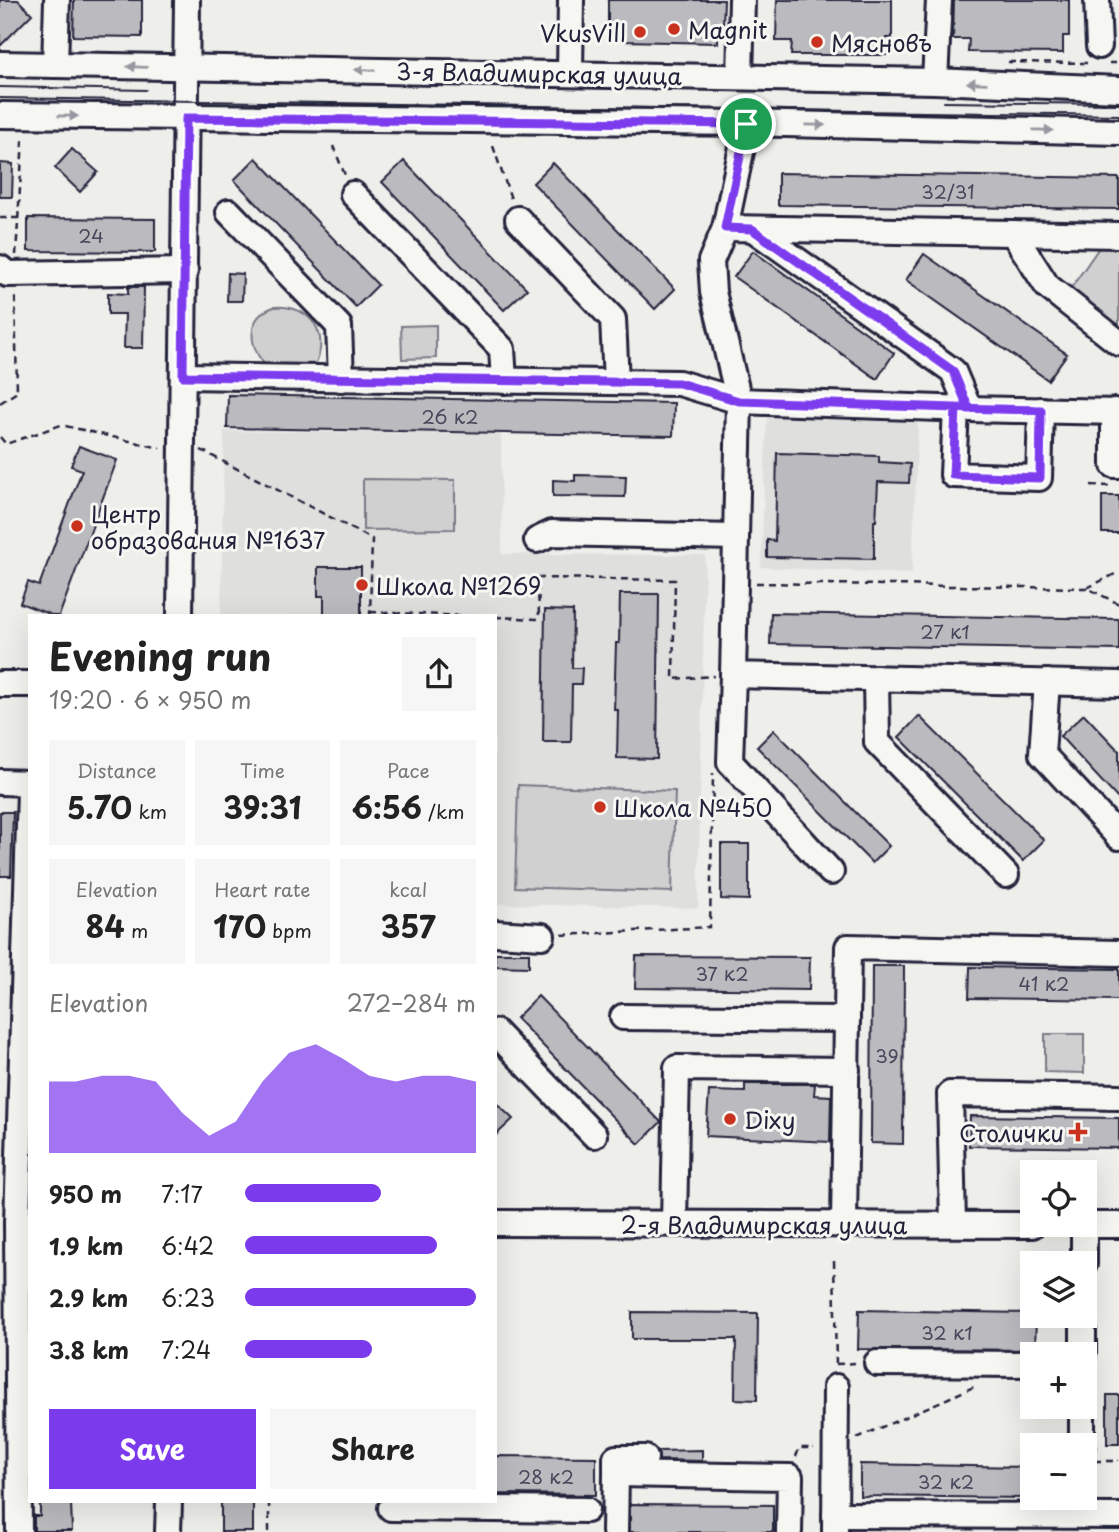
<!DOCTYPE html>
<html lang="en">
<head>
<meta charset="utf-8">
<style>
	body { margin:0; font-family:"Playpen Sans",sans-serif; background:#f6f6f6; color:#222; height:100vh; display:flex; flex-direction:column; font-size:26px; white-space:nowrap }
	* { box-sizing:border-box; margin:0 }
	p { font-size:23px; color:#767676 }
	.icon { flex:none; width:38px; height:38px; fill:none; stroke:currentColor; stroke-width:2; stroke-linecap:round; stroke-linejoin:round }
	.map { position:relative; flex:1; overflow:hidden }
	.details { position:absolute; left:28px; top:614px; width:469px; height:889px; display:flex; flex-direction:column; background:#fff; border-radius:0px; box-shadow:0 7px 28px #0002 }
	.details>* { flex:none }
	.buttons { position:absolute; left:1020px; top:1160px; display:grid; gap:14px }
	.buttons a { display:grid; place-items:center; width:77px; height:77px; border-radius:0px; background:#fff; box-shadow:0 7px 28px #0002; font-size:35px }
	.pin { position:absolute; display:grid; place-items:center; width:60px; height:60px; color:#fff; margin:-30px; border:4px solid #fff; border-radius:50%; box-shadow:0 2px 7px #0007 }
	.round { display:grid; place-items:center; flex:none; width:74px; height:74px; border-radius:0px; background:#f6f6f6 }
	.headline { display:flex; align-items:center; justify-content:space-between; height:119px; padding:0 21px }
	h1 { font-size:38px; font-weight:700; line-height:52px }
	.figures { display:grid; grid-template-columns:repeat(3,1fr); gap:10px; height:119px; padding:7px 21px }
	.figures div { display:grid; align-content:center; border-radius:0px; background:#f6f6f6; text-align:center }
	.figures b { font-size:30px; font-weight:700 }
	.figures small { font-size:19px; font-weight:400 }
	.figures p { font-size:19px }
	.chart { height:196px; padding:14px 21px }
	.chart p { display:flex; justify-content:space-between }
	.chart svg { width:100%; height:126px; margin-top:7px; fill:#7c3aed; opacity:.7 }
	.primary-button { display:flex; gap:14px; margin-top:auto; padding:14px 21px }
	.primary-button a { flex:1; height:80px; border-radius:0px; background:#7c3aed; color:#fff; font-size:28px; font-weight:700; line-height:80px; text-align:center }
	.primary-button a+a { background:#f6f6f6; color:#222 }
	ul { padding:0 21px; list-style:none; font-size:23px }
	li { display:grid; grid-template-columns:112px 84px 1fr; align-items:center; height:52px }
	li i { height:18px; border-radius:9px; background:#7c3aed }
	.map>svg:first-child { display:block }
	.built { fill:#dfdfde }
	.green { fill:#d0d0d1; stroke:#797986; stroke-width:2 }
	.building { fill:#bbbbbf; stroke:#22223b; stroke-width:2 }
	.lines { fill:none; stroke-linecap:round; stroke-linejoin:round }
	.minor-casing { stroke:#22223b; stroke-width:30 }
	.path { stroke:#22223b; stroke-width:2.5; stroke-dasharray:7 5; stroke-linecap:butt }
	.minor { stroke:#f6f6f2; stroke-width:24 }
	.tram { stroke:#22223b; stroke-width:2 }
	.oneway { fill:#9797a0 }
	.route-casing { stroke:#fff; stroke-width:14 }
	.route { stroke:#7c3aed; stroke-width:9 }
	.poi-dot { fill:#c8321e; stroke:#f6f6f2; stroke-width:2.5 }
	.labels { text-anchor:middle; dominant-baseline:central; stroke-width:6; stroke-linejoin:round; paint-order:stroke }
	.number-label { font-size:19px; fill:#48485c }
	.poi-label { font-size:23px; fill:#22223b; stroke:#f6f6f2; text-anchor:start }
	.street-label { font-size:23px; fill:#22223b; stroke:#f6f6f2 }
</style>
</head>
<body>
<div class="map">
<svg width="1119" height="1532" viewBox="0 0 1119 1532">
	<rect width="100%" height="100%" fill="#eeeeeb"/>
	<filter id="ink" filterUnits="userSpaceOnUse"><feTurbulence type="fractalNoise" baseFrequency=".0143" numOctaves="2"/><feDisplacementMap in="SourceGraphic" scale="14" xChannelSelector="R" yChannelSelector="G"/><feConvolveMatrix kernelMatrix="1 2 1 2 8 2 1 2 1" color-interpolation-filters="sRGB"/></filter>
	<g filter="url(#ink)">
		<!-- built -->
		<g class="built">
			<path d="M767,416L918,423L912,574L761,567Z"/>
			<path d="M224,431L501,434L502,554L705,555L698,908L500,904L495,906V616H221Z"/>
		</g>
		<!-- green -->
		<g class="green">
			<path d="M1105,239L1119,249V329L1069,291Z"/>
			<path d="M274,307C310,304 332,334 314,367H267C249,349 244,317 274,307Z"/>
			<path d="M436,325V358L402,359L401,326Z"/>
			<path d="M363,479L455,480V529L363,530Z"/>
			<path d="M518,785L675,791L672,892L515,887Z"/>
			<path d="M1045,1034H1084V1073L1045,1072Z"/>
		</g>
		<!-- building -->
		<g class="building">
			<path d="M0,0H18L32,14L0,46Z"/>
			<path d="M74,0H142V37L73,36Z"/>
			<path d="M608,0H724L723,25H718V43L623,41V28H608Z"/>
			<path d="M777,0H892V38H886V55H791L792,41H776Z"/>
			<path d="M954,0H1069V36H1063V53L968,52L969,39H953Z"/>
			<path d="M72,149L98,172L80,192L55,168Z"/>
			<path d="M256,158L378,285L356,307L234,180Z"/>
			<path d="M404,161L527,289L504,310L382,182Z"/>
			<path d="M0,163L13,164L12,197H0Z"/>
			<path d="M553,163L675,289L655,309L533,183Z"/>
			<path d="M778,173L1119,178V209L778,205Z"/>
			<path d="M28,218L155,219V252L28,251Z"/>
			<path d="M753,251L894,353L877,379L734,277Z"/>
			<path d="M924,254L1067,354L1048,380L906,280Z"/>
			<path d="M228,273L243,274L242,301H227Z"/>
			<path d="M128,287H144L143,348H124L125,314H108V293L128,294Z"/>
			<path d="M228,395L674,403L673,436L227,428Z"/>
			<path d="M79,446L117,460L59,616H54L20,603L28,582L39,586L82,470L71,466Z"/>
			<path d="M777,453L879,456V462L910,464L909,483L878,482L876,521H874V559L767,557V540L775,541Z"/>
			<path d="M575,475L626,476L625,497L553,496V480L575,481Z"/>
			<rect x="1102" y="496" width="17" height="37"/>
			<path d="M318,567H361V616H324V596H318Z"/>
			<path d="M620,594H659L657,759L617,758L618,710H614L616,643H619Z"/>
			<path d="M545,610L573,611L572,668H582L581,684H572L571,742H543Z"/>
			<path d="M771,613L1119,619V650L770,644Z"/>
			<path d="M1084,714L1119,751V800L1060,736Z"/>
			<path d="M919,716L1044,840L1023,861L899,737Z"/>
			<path d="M774,730L889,846L872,863L757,747Z"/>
			<path d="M0,812H13L11,876H0Z"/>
			<path d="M721,844H749V900L721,899Z"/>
			<path d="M495,953H529V967L495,966Z"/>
			<path d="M636,956L810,957L809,990L635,988Z"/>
			<path d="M872,966H904L903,1144L871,1143Z"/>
			<path d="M970,967L1119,969V1000L969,998Z"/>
			<path d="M538,996L661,1122L639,1144L516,1018Z"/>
			<path d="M745,1084H815L814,1095L831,1096L830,1142L706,1136L709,1091L745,1092Z"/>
			<path d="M495,1102L513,1119L495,1136Z"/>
			<path d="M970,1116L1119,1118V1148L969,1146Z"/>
			<path d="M859,1310L1032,1313V1316H1036L1035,1350L858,1349Z"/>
			<path d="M632,1312L758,1313L757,1400L735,1399L736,1339H632Z"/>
			<rect x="1107" y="1395" width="12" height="49"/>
			<path d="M702,1450V1461L659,1460L658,1451Z"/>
			<path d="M495,1456L596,1457V1495L495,1494Z"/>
			<path d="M860,1464L1032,1467V1498L860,1496Z"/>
			<path d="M40,1502H71L72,1531H34V1516H40Z"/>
			<rect x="221" y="1502" width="32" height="30"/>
			<path d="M630,1504L773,1505V1532H630Z"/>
		</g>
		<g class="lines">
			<defs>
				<g id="minor">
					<path d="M1097,0L1099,46"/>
					<path d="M0,64L935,81L1119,89"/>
					<path d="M55,65L57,0"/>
					<path d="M570,74L571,0"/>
					<path d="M740,77L742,0"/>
					<path d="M935,81L939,0"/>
					<path d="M0,115L746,123L1119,132"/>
					<path d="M746,123L742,147L725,228L711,261L713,292L739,401L733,675L1119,684"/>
					<path d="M353,194L502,349L504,381"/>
					<path d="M229,212L339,326L341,379"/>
					<path d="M518,219L613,319L616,382"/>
					<path d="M725,228L1119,235"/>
					<path d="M753,229L953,371L969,409"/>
					<path d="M1013,233L1047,286L1119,343"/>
					<path d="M0,268L7,274L185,271"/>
					<path d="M183,376L679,383L739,401L969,409L1119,412"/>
					<path d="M956,408L953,475L1039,478L1041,410"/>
					<path d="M1114,411V465H1119"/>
					<path d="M537,540L552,533L736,537"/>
					<path d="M180,616L187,0"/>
					<path d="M733,675L730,762L831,872"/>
					<path d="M876,678L877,742L1006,875"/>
					<path d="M1047,682L1042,754L1119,837"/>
					<path d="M0,684H30"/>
					<path d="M0,782L30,783"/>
					<path d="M495,933L542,936"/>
					<path d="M623,1017L847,1019"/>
					<path d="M495,1032L594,1135"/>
					<path d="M495,1223L1032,1225"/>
					<path d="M674,1224L677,1068L847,1070"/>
					<path d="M844,1224L848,947L1119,953"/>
					<path d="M953,1224L950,1094L1119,1097"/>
					<path d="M1085,1225H1119"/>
					<path d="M1084,1264V1225"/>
					<path d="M1083,1354V1316"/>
					<path d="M877,1363L1032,1364"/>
					<path d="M1082,1446V1407"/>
					<path d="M645,1458H616V1474L790,1477L789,1532"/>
					<path d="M391,1508L586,1510"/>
					<path d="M835,1515L1119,1516"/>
					<path d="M835,1531L836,1387"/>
					<path d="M19,1532L17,1223L30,791"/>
					<path d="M168,1532L169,1502"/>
					<path d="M615,1532L616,1474"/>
				</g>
			</defs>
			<!-- minor casing -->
			<use href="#minor" class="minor-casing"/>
			<!-- path -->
			<g class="path">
				<path d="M1008,62L1088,63"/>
				<path d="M1109,63H1119"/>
				<path d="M333,146L345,175"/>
				<path d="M493,146L511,199"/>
				<path d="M0,218H18"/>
				<path d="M16,255L23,138"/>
				<path d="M0,403L17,392L15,293"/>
				<path d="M0,437L6,444L61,425L160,448"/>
				<path d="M201,450L372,539L370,616"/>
				<path d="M1091,485L1109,486"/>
				<path d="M756,583L1087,588L1119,604"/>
				<path d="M1087,588L1119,572"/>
				<path d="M370,612L468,616"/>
				<path d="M495,617L539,619L538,578L675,580L673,679L714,676"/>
				<path d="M562,935L710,927L713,773"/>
				<path d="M834,1261L836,1366"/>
				<path d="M836,1364L857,1363"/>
				<path d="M857,1438L976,1386"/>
				<path d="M796,1457L799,1448H814"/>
				<path d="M1094,1461H1119"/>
				<path d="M269,1532V1502"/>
			</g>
			<!-- minor -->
			<use href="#minor" class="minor"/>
			<!-- tram -->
			<g class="tram">
				<path d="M0,87L146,90"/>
				<path d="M0,98L1119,115"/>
				<path d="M944,102L1119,104"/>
			</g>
		</g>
		<!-- one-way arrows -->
		<defs><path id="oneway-solid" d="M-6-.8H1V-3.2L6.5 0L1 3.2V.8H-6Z" transform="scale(1.75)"/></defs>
		<g class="oneway">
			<use href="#oneway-solid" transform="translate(137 67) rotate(-178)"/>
			<use href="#oneway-solid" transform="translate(365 70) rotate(-179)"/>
			<use href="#oneway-solid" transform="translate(977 83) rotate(-178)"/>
			<use href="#oneway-solid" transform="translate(68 116) rotate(1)"/>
			<use href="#oneway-solid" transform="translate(815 125) rotate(1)"/>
			<use href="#oneway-solid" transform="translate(1043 130) rotate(1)"/>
		</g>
	</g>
	<g class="lines" filter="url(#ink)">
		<defs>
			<path id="route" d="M746,124L186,118L183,376L679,383L739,401L956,408L1041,410L1040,478L953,475L956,408L969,409L953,371L752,229L725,228L742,147L746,124"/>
		</defs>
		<!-- route casing -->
		<use href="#route" class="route-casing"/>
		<!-- route -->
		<use href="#route" class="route"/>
	</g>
	<!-- markers -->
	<g class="poi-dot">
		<circle cx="674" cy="29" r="7"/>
		<circle cx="640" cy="32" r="7"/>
		<circle cx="817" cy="42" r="7"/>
		<circle cx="77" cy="526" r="7"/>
		<circle cx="362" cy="585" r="7"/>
		<circle cx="600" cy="807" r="7"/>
		<circle cx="730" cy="1119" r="7"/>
		<path d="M1074.5 1121.5h7v7h7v7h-7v7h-7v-7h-7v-7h7z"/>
	</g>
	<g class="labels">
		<!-- number labels -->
		<g class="number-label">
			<text x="948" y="191">32/31</text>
			<text x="91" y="235">24</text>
			<text x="450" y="416">26 к2</text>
			<text x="945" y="631">27 к1</text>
			<text x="722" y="973">37 к2</text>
			<text x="1044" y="983">41 к2</text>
			<text x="887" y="1055">39</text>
			<text x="947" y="1332">32 к1</text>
			<text x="546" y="1476">28 к2</text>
			<text x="946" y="1481">32 к2</text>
		</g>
		<!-- poi labels -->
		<g class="poi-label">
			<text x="688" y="29">Magnit</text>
			<text x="626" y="32" text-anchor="end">VkusVill</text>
			<text x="831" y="42">Мясновъ</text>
			<text x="91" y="513">Центр<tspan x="91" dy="26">образования №1637</tspan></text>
			<text x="376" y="585">Школа №1269</text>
			<text x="614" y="807">Школа №450</text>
			<text x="744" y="1119">Dixy</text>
			<text x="1064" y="1132" text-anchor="end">Столички</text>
		</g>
		<!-- street labels -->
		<g class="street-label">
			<text transform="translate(539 73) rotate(1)">3-я Владимирская улица</text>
			<text x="764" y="1224">2-я Владимирская улица</text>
		</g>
	</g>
</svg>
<div class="buttons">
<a><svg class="icon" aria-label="locate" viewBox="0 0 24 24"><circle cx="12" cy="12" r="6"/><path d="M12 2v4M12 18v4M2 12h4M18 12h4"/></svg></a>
<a><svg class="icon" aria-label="layers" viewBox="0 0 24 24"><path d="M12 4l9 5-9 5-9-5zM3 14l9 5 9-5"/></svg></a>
<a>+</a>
<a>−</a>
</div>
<div class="pin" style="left:746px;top:124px;background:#1e9e55"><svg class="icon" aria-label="arrive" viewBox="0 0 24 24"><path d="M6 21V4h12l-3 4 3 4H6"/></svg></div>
<section class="details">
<div class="headline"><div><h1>Evening run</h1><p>19:20 · 6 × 950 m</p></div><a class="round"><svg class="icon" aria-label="share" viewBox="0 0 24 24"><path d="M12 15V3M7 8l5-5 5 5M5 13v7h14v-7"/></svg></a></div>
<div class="figures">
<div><p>Distance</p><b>5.70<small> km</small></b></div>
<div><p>Time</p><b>39:31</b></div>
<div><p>Pace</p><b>6:56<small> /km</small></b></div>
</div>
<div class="figures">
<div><p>Elevation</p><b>84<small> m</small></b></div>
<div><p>Heart rate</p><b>170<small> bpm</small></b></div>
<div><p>kcal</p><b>357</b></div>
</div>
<div class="chart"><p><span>Elevation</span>272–284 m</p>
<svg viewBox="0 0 160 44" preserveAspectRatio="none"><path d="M0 44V19L10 19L20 17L30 17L40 19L50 30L60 38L70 33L80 19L90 9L100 6L110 11L120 17L130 19L140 17L150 17L160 19V44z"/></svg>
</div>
<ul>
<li><b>950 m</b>7:17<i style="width:59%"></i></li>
<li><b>1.9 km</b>6:42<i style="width:83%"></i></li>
<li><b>2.9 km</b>6:23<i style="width:100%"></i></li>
<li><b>3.8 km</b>7:24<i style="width:55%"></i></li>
</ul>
<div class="primary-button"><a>Save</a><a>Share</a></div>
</section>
</div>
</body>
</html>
